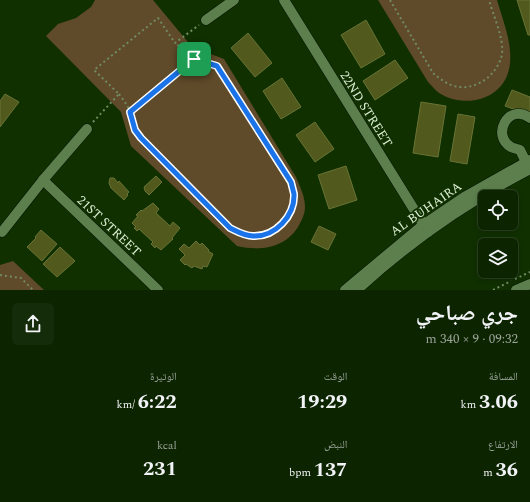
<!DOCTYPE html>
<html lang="ar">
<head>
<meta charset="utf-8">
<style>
	body { margin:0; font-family:Spectral,"Noto Naskh Arabic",serif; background:#152c0a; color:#f1f3f6; direction:rtl; height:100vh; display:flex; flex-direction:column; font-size:15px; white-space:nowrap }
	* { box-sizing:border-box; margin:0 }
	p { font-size:13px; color:#9aa499 }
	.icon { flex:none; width:22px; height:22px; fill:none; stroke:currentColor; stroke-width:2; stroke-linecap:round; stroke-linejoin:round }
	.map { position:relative; height:290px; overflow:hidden; direction:ltr }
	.panel { display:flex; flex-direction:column; background:#0c2400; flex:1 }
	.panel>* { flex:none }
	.controls { position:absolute; left:478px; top:190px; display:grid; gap:8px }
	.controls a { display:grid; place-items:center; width:40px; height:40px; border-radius:6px; background:#0c2400; box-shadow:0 2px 6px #0003,0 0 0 1px #2c4122; font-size:20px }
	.pin { position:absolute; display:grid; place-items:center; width:34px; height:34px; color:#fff; margin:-17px; border-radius:8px; box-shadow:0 2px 6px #0006 }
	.round { display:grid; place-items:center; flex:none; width:42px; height:42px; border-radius:6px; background:#152c0a }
	.headline { display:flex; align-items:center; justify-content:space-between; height:68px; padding:0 12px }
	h1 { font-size:22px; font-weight:700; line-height:30px }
	.figures { display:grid; grid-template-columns:repeat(3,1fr); gap:6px; height:68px; padding:4px 12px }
	.figures div { display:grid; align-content:center }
	.figures b { font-size:20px; font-weight:700 }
	.figures small { font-size:11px; font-weight:400 }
	.figures p { font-size:11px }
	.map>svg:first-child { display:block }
	.green { fill:#5f4a29 }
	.building { fill:#515a1c; stroke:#697336 }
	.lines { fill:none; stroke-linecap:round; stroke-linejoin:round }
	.minor-casing { stroke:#051500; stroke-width:11 }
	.tertiary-casing { stroke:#051500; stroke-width:11 }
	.path { stroke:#718b65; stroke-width:2; stroke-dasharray:2 3; stroke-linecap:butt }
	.minor { stroke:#5c7f4d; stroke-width:10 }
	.tertiary { stroke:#5c7f4d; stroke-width:10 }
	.route-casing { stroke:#fff; stroke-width:8 }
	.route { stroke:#1a73e8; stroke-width:5 }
	.labels { text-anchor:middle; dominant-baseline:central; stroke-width:3.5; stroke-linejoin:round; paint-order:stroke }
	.street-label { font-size:13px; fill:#dbefd3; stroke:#103000 }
</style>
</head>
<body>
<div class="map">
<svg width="530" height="290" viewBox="0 0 530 290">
	<rect width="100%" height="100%" fill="#103000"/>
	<!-- green -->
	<g class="green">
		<path d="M95,0H153L192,47L224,59L296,177C300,187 305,196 305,207C305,215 301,221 298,227C284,249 259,251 237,246L131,146L121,112L46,36L58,24L76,18L91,7Z"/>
		<path d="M378,0H497C503,21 512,42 510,63C507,99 466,110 439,93C435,90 431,85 428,82Z"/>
		<path d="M13,261L44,290H0V265Z"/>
	</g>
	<!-- building -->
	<g class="building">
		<path d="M517,0H530V35H528Z"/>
		<path d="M366,20L385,54L361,68L341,35Z"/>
		<path d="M248,33L272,63L255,77L231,48Z"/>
		<path d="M395,60L408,78L375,100L363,81Z"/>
		<path d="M282,78L301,107L281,119L263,91Z"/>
		<path d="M512,90L530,97V115L505,106Z"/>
		<path d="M5,94L19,102L0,127V101Z"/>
		<path d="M421,102L446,106L438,157L413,153Z"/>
		<path d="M458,114L475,117L467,164L450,161Z"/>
		<path d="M315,122L334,149L315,162L296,135Z"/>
		<path d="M346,166L357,200L329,209L318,175Z"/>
		<path d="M156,176L162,182L149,195L145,191L144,187Z"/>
		<path d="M110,178H114L118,183L119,181L129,192L127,194L128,195L124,200L111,188L109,183Z"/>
		<path d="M153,203L159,209L156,213L170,226L173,222L180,228L172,238L173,239L161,250L156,246L155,248L151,244L153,242L139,229L137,231L134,228L136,227L132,223L138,216L136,215L141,210L142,211Z"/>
		<path d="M319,226L336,234L328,250L311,242Z"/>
		<path d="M41,230L57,244L42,261L27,247L36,238L35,237Z"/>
		<path d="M196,241L200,245L202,243L209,250L208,251L213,254L207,267L203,266L202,269L194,266L192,268L186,264L185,265L180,260L185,255L179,249L184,244L189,248Z"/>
		<path d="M60,247L75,261L57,277L43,264Z"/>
	</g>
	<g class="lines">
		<defs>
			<g id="minor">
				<path d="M284,0L428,232"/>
				<path d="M206,20L234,0"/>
				<path d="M526,162L520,150C517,149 513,148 511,147C491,136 508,102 530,118"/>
				<path d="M43,180L158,290"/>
				<path d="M2,232L43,180L87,129"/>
				<path d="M345,290L423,225L466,196L530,160"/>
				<path d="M357,290C409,242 467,202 530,169"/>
			</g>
			<path id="tertiary" d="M516,290L530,284"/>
		</defs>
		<!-- minor casing -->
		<use href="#minor" class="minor-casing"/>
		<!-- tertiary casing -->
		<use href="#tertiary" class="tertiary-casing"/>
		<!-- path -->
		<g class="path">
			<path d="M390,0L433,73C439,78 445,83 454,86C475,92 498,75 502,54C504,38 493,15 489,0"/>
			<path d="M119,94C125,102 130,109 133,119C135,125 135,129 138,134L230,228C238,232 245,236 253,236C275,237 295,216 294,194C293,190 292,186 291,182L217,66L196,60L175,43"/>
			<path d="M130,112L194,59"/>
			<path d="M93,122L119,94L94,70L158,18L175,43L199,25"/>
			<path d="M0,275L21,278L33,290"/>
			<path d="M515,279L530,272"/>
			<path d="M493,290L511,281"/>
		</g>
		<!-- minor -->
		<use href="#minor" class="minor"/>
		<!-- tertiary -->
		<use href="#tertiary" class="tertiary"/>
	</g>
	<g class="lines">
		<defs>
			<path id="route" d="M194,59L217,66L291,182C292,186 293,190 294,194C295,216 275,237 253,236C245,236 238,232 230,228L141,138L135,130L130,112Z"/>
		</defs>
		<!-- route casing -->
		<use href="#route" class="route-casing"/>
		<!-- route -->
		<use href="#route" class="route"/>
	</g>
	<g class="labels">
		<!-- street labels -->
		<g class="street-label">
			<text transform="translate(366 109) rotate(58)">22ND STREET</text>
			<text transform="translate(426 209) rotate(-35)">AL BUHAIRA</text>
			<text transform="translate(109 226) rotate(43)">21ST STREET</text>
		</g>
	</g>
</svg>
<div class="controls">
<a><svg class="icon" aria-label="locate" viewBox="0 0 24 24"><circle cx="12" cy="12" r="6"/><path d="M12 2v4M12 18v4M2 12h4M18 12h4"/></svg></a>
<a><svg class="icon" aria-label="layers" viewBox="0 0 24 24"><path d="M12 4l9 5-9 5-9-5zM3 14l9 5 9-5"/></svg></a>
</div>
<div class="pin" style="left:194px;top:59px;background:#1e9e55"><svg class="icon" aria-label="arrive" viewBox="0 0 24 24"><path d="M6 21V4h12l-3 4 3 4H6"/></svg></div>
</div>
<section class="panel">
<div class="headline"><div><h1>جري صباحي</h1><p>09:32 · 9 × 340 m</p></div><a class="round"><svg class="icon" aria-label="share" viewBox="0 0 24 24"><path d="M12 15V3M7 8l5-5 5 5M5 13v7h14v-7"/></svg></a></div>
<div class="figures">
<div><p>المسافة</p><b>3.06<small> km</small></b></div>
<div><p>الوقت</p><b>19:29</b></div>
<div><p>الوتيرة</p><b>6:22<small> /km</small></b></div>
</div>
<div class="figures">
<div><p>الارتفاع</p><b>36<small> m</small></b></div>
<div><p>النبض</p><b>137<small> bpm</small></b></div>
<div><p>kcal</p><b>231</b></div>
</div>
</section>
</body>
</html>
